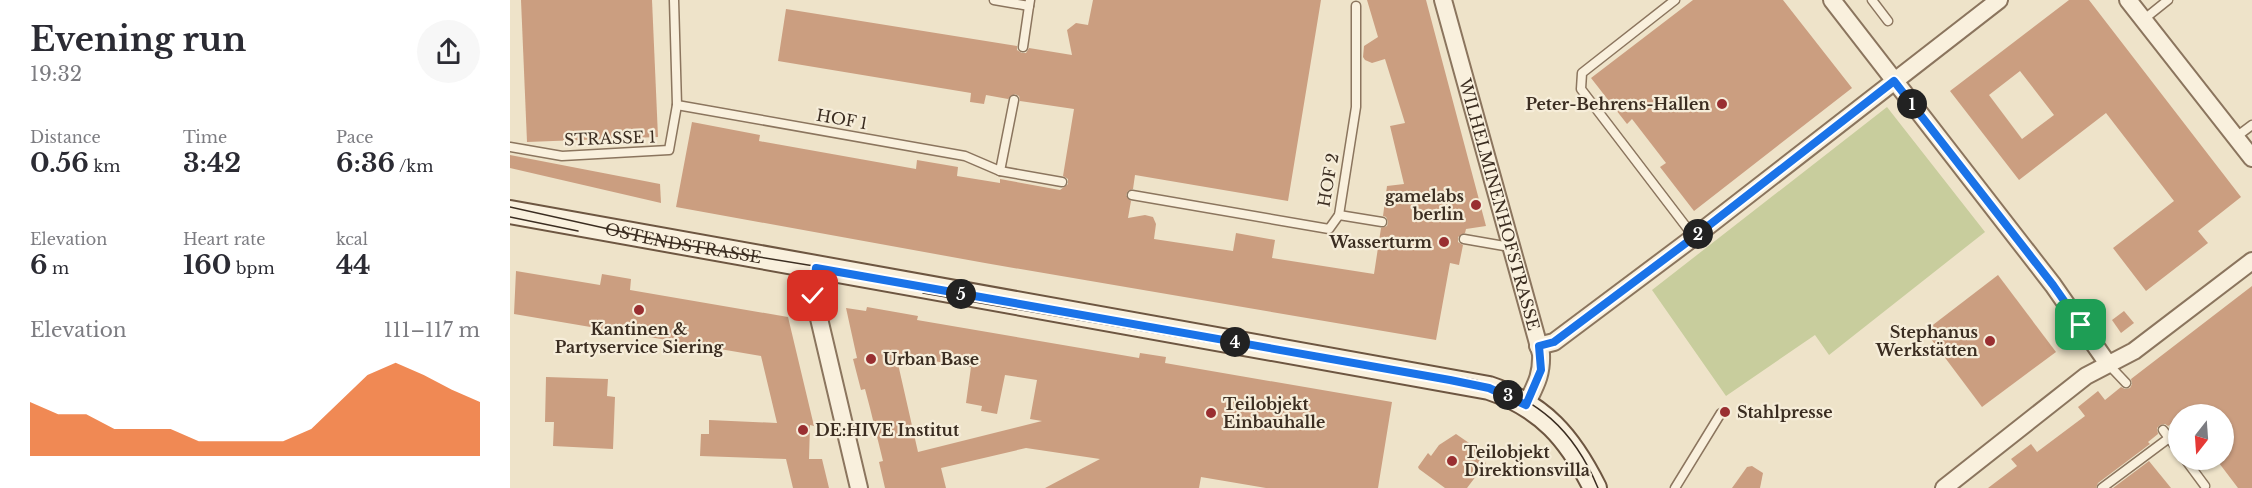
<!DOCTYPE html>
<html lang="en">
<head>
<meta charset="utf-8">
<style>
	body { margin:0; font-family:"Libre Baskerville",serif; background:#f7f7f7; color:#2b2b33; height:100vh; display:flex; flex-direction:column; font-size:22px; white-space:nowrap }
	* { box-sizing:border-box; margin:0 }
	p { font-size:20px; color:#7c7c81 }
	.icon { flex:none; width:33px; height:33px; fill:none; stroke:currentColor; stroke-width:2; stroke-linecap:round; stroke-linejoin:round }
	.map { position:relative; flex:1; overflow:hidden }
	.drawer { display:flex; flex-direction:column; background:#fff; width:510px }
	.drawer>* { flex:none }
	.needle { width:39px; rotate:197deg }
	.controls { position:absolute; left:1658px; top:404px; display:grid; gap:12px }
	.controls a { display:grid; place-items:center; width:66px; height:66px; border-radius:50%; background:#fff; box-shadow:0 2px 4px #0004; font-size:30px }
	.pin { position:absolute; display:grid; place-items:center; width:51px; height:51px; color:#fff; margin:-26px; border-radius:12px; box-shadow:0 3px 9px #0006 }
	.km { position:absolute; width:30px; height:30px; margin:-15px; border-radius:50%; background:#222; color:#fff; font-size:16px; line-height:30px; text-align:center }
	.round { display:grid; place-items:center; flex:none; width:63px; height:63px; border-radius:32px; background:#f7f7f7 }
	.headline { display:flex; align-items:center; justify-content:space-between; height:102px; padding:0 30px }
	h1 { font-size:33px; font-weight:700; line-height:45px }
	.stats { display:grid; grid-template-columns:repeat(3,1fr); gap:9px; height:102px; padding:6px 30px }
	.stats div { display:grid; align-content:center }
	.stats b { font-size:26px; font-weight:700 }
	.stats small { font-size:16px; font-weight:400 }
	.stats p { font-size:16px }
	.chart { height:168px; padding:12px 30px }
	.chart p { display:flex; justify-content:space-between }
	.chart svg { width:100%; height:108px; margin-top:6px; fill:#ea580c; opacity:.7 }
	main { display:flex; flex:1; min-height:0 }
	.map>svg:first-child { display:block }
	.green { fill:#c8cd9d }
	.building { fill:#cb9e80; fill-rule:evenodd }
	.lines { fill:none; stroke-linecap:round; stroke-linejoin:round }
	.lane-casing { stroke:#8b755e; stroke-width:11 }
	.street-casing { stroke:#8b755e; stroke-width:20 }
	.secondary-casing { stroke:#6d5641; stroke-width:26 }
	.lane { stroke:#f9f0dd; stroke-width:8 }
	.street { stroke:#f9f0dd; stroke-width:16 }
	.secondary { stroke:#f9f0dd; stroke-width:22 }
	.tram { stroke:#3b2d21; stroke-width:1.5 }
	.route-casing { stroke:#fff; stroke-width:12 }
	.route { stroke:#1a73e8; stroke-width:8 }
	.poi-dot { fill:#992f31; stroke:#f6edd9; stroke-width:2 }
	.labels { text-anchor:middle; dominant-baseline:central; stroke-width:4.5; stroke-linejoin:round; paint-order:stroke }
	.poi-label { font-size:16px; font-weight:bold; fill:#3b2d21; stroke:#f6edd9; text-anchor:start }
	.street-label { font-size:16px; fill:#3b2d21; stroke:#f6edd9 }
</style>
</head>
<body>
<main>
<section class="drawer">
<div class="headline"><div><h1>Evening run</h1><p>19:32</p></div><a class="round"><svg class="icon" aria-label="share" viewBox="0 0 24 24"><path d="M12 15V3M7 8l5-5 5 5M5 13v7h14v-7"/></svg></a></div>
<div class="stats">
<div><p>Distance</p><b>0.56<small> km</small></b></div>
<div><p>Time</p><b>3:42</b></div>
<div><p>Pace</p><b>6:36<small> /km</small></b></div>
</div>
<div class="stats">
<div><p>Elevation</p><b>6<small> m</small></b></div>
<div><p>Heart rate</p><b>160<small> bpm</small></b></div>
<div><p>kcal</p><b>44</b></div>
</div>
<div class="chart"><p><span>Elevation</span>111–117 m</p>
<svg viewBox="0 0 160 44" preserveAspectRatio="none"><path d="M0 44V22L10 27L20 27L30 33L40 33L50 33L60 38L70 38L80 38L90 38L100 33L110 22L120 11L130 6L140 11L150 17L160 22V44z"/></svg>
</div>
</section>
<div class="map">
<svg width="1742" height="488" viewBox="0 0 1742 488">
	<rect width="100%" height="100%" fill="#eee3c9"/>
	<!-- green -->
	<path class="green" d="M1377,107L1475,232L1319,355L1305,335L1216,396L1142,290Z"/>
	<!-- building -->
	<g class="building">
		<path d="M11,0H142L148,137L17,142Z"/>
		<path d="M583,0H811L778,201L625,175L623,189L618,191L616,195L621,201L618,218L635,215L643,217L646,224L644,239L723,251L726,233L765,240L762,258L864,274L871,228L877,226L878,222L876,217L873,216L877,186L894,184L880,126L895,123L875,59L862,63L855,60L853,57L854,46L868,37L857,0H916L976,226L956,229L955,233L948,237V242L953,245L949,265L940,263L926,340L475,263L166,207L182,122L250,135L249,141L406,169L407,160L448,167L447,176L490,183V179L550,190L558,184V179L553,176L564,109L510,101L509,96L505,94L498,99L476,95L474,104L460,102L461,93L268,61L276,9L507,46V50L512,53H516L519,48L562,55L557,30L566,23L578,25Z"/>
		<path d="M1183,0H1273L1342,88L1184,211L1150,167L1156,163L1122,119L1117,124L1081,78Z"/>
		<path d="M1559,0H1579L1731,197L1688,231L1698,243L1636,291L1603,248L1664,201L1596,113L1509,180L1440,91ZM1510,71L1544,115L1512,139L1479,95Z"/>
		<path d="M0,155L150,184L151,203L0,168Z"/>
		<path d="M6,271L90,285L92,274L121,279L120,290L278,317L304,426L300,425L299,459H312L319,488H283L276,459L190,456L191,434H199V420L267,423L251,356L4,314Z"/>
		<path d="M1488,275L1546,352L1472,407L1415,331Z"/>
		<path d="M1742,286V488H1728L1706,459H1713V414H1668V419L1658,426L1655,424L1650,425L1647,428L1648,434L1638,442L1640,444L1588,483L1586,488H1478L1507,466L1501,459L1521,444L1527,452L1575,416L1568,407L1588,391L1595,400L1611,387L1615,389L1620,388L1622,384L1621,379Z"/>
		<path d="M357,307L408,316L407,320L629,358L630,353L656,357L655,363L882,402L868,488H756L691,477L689,488H535L590,459L516,448L431,468L436,488H375L369,462L373,461L360,408L355,389L351,390L343,359L347,358L336,308L356,311ZM386,355L461,367L456,403L472,406L471,411L487,414L495,375L527,380L520,419L532,421L408,452Z"/>
		<path d="M1614,311L1624,323L1611,333L1602,320Z"/>
		<path d="M36,377L98,379L97,396L105,397L103,449L43,446L44,422H35Z"/>
		<path d="M946,434L975,454L971,460L976,463L957,488H935L909,469L908,467L918,453L921,456L929,445Z"/>
		<path d="M1639,461L1661,488H1603Z"/>
		<path d="M1242,466L1253,473L1250,488H1222L1237,467Z"/>
	</g>
	<g class="lines">
		<defs>
			<g id="lane">
				<path d="M484,0L519,6L520,0"/>
				<path d="M1165,0L1072,73L1071,89L1184,237"/>
				<path d="M1362,0L1378,21"/>
				<path d="M1633,20L1658,0"/>
				<path d="M513,47L519,6"/>
				<path d="M167,105L455,156L490,171L552,182"/>
				<path d="M1726,137L1742,125"/>
				<path d="M0,147L52,156L159,150L167,105L164,0"/>
				<path d="M490,171L504,100"/>
				<path d="M622,195L819,229L829,215L846,107V6"/>
				<path d="M829,215L872,222"/>
				<path d="M954,239L1000,247"/>
				<path d="M1598,364L1616,383"/>
				<path d="M1653,430L1668,450"/>
				<path d="M1675,459L1695,486"/>
				<path d="M1165,488L1211,413"/>
				<path d="M1592,488L1659,438"/>
			</g>
			<g id="street">
				<path id="s1" d="M933,0L1031,354C1032,376 1025,386 1016,405"/>
				<path d="M1322,0L1543,285L1598,364"/>
				<path d="M1618,0L1742,158"/>
				<path d="M306,268L303,293L349,488"/>
				<path d="M1028,346L1044,342L1184,237L1489,0"/>
				<path d="M1434,488L1576,376L1624,351L1742,261"/>
			</g>
			<path id="secondary" d="M0,212L979,388C1033,406 1060,438 1085,488"/>
		</defs>
		<!-- lane casing -->
		<use href="#lane" class="lane-casing"/>
		<!-- street casing -->
		<use href="#street" class="street-casing"/>
		<!-- secondary casing -->
		<use href="#secondary" class="secondary-casing"/>
		<!-- lane -->
		<use href="#lane" class="lane"/>
		<!-- street -->
		<use href="#street" class="street"/>
		<!-- secondary -->
		<use href="#secondary" class="secondary"/>
		<!-- tram -->
		<g class="tram">
			<path id="s2" d="M0,207L157,242L482,295L966,380C1027,397 1064,430 1088,488"/>
			<path d="M0,217L68,231"/>
			<path d="M413,293L854,369"/>
		</g>
	</g>
	<g class="lines">
		<defs>
			<path id="route" d="M303,296L306,268L940,380L979,388L1016,405L1031,370L1029,346L1044,342L1184,237L1384,81L1543,285L1571,325"/>
		</defs>
		<!-- route casing -->
		<use href="#route" class="route-casing"/>
		<!-- route -->
		<use href="#route" class="route"/>
	</g>
	<!-- markers -->
	<g class="poi-dot">
		<circle cx="1212" cy="104" r="6"/>
		<circle cx="966" cy="205" r="6"/>
		<circle cx="934" cy="242" r="6"/>
		<circle cx="129" cy="310" r="6"/>
		<circle cx="1480" cy="341" r="6"/>
		<circle cx="361" cy="359" r="6"/>
		<circle cx="1215" cy="412" r="6"/>
		<circle cx="701" cy="413" r="6"/>
		<circle cx="293" cy="430" r="6"/>
		<circle cx="942" cy="461" r="6"/>
	</g>
	<g class="labels">
		<!-- poi labels -->
		<g class="poi-label">
			<text x="1200" y="104" text-anchor="end">Peter-Behrens-Hallen</text>
			<text x="954" y="196" text-anchor="end">gamelabs<tspan x="954" dy="18">berlin</tspan></text>
			<text x="922" y="242" text-anchor="end">Wasserturm</text>
			<text x="129" y="329" text-anchor="middle">Kantinen &amp;<tspan x="129" dy="18">Partyservice Siering</tspan></text>
			<text x="1468" y="332" text-anchor="end">Stephanus<tspan x="1468" dy="18">Werkstätten</tspan></text>
			<text x="373" y="359">Urban Base</text>
			<text x="713" y="404">Teilobjekt<tspan x="713" dy="18">Einbauhalle</tspan></text>
			<text x="1227" y="412">Stahlpresse</text>
			<text x="305" y="430">DE:HIVE Institut</text>
			<text x="954" y="452">Teilobjekt<tspan x="954" dy="18">Direktionsvilla</tspan></text>
		</g>
		<!-- street labels -->
		<g class="street-label">
			<text transform="translate(332 119) rotate(10)">HOF 1</text>
			<text transform="translate(100 138) rotate(-2)">STRASSE 1</text>
			<text transform="translate(818 180) rotate(-80)">HOF 2</text>
			<text stroke="none"><textPath href="#s1" startOffset="212">WILHELMINENHOFSTRASSE</textPath></text>
			<text stroke="none"><textPath href="#s2" startOffset="177">OSTENDSTRASSE</textPath></text>
		</g>
	</g>
</svg>
<div class="controls">
<a><svg class="needle" viewBox="-14 -14 28 28"><path d="M0-13l5 13h-10z" fill="#e53935"/><path d="M0 13l5-13h-10z" fill="#7c7c81"/></svg></a>
</div>
<div class="pin" style="left:1571px;top:325px;background:#1e9e55"><svg class="icon" aria-label="arrive" viewBox="0 0 24 24"><path d="M6 21V4h12l-3 4 3 4H6"/></svg></div>
<div class="pin" style="left:303px;top:296px;background:#d93025"><svg class="icon" aria-label="check" viewBox="0 0 24 24"><path d="M5 12l5 5 9-10"/></svg></div>
<b class="km" style="left:1402px;top:104px">1</b>
<b class="km" style="left:1188px;top:234px">2</b>
<b class="km" style="left:998px;top:395px">3</b>
<b class="km" style="left:725px;top:342px">4</b>
<b class="km" style="left:451px;top:294px">5</b>
</div>
</main>
</body>
</html>
